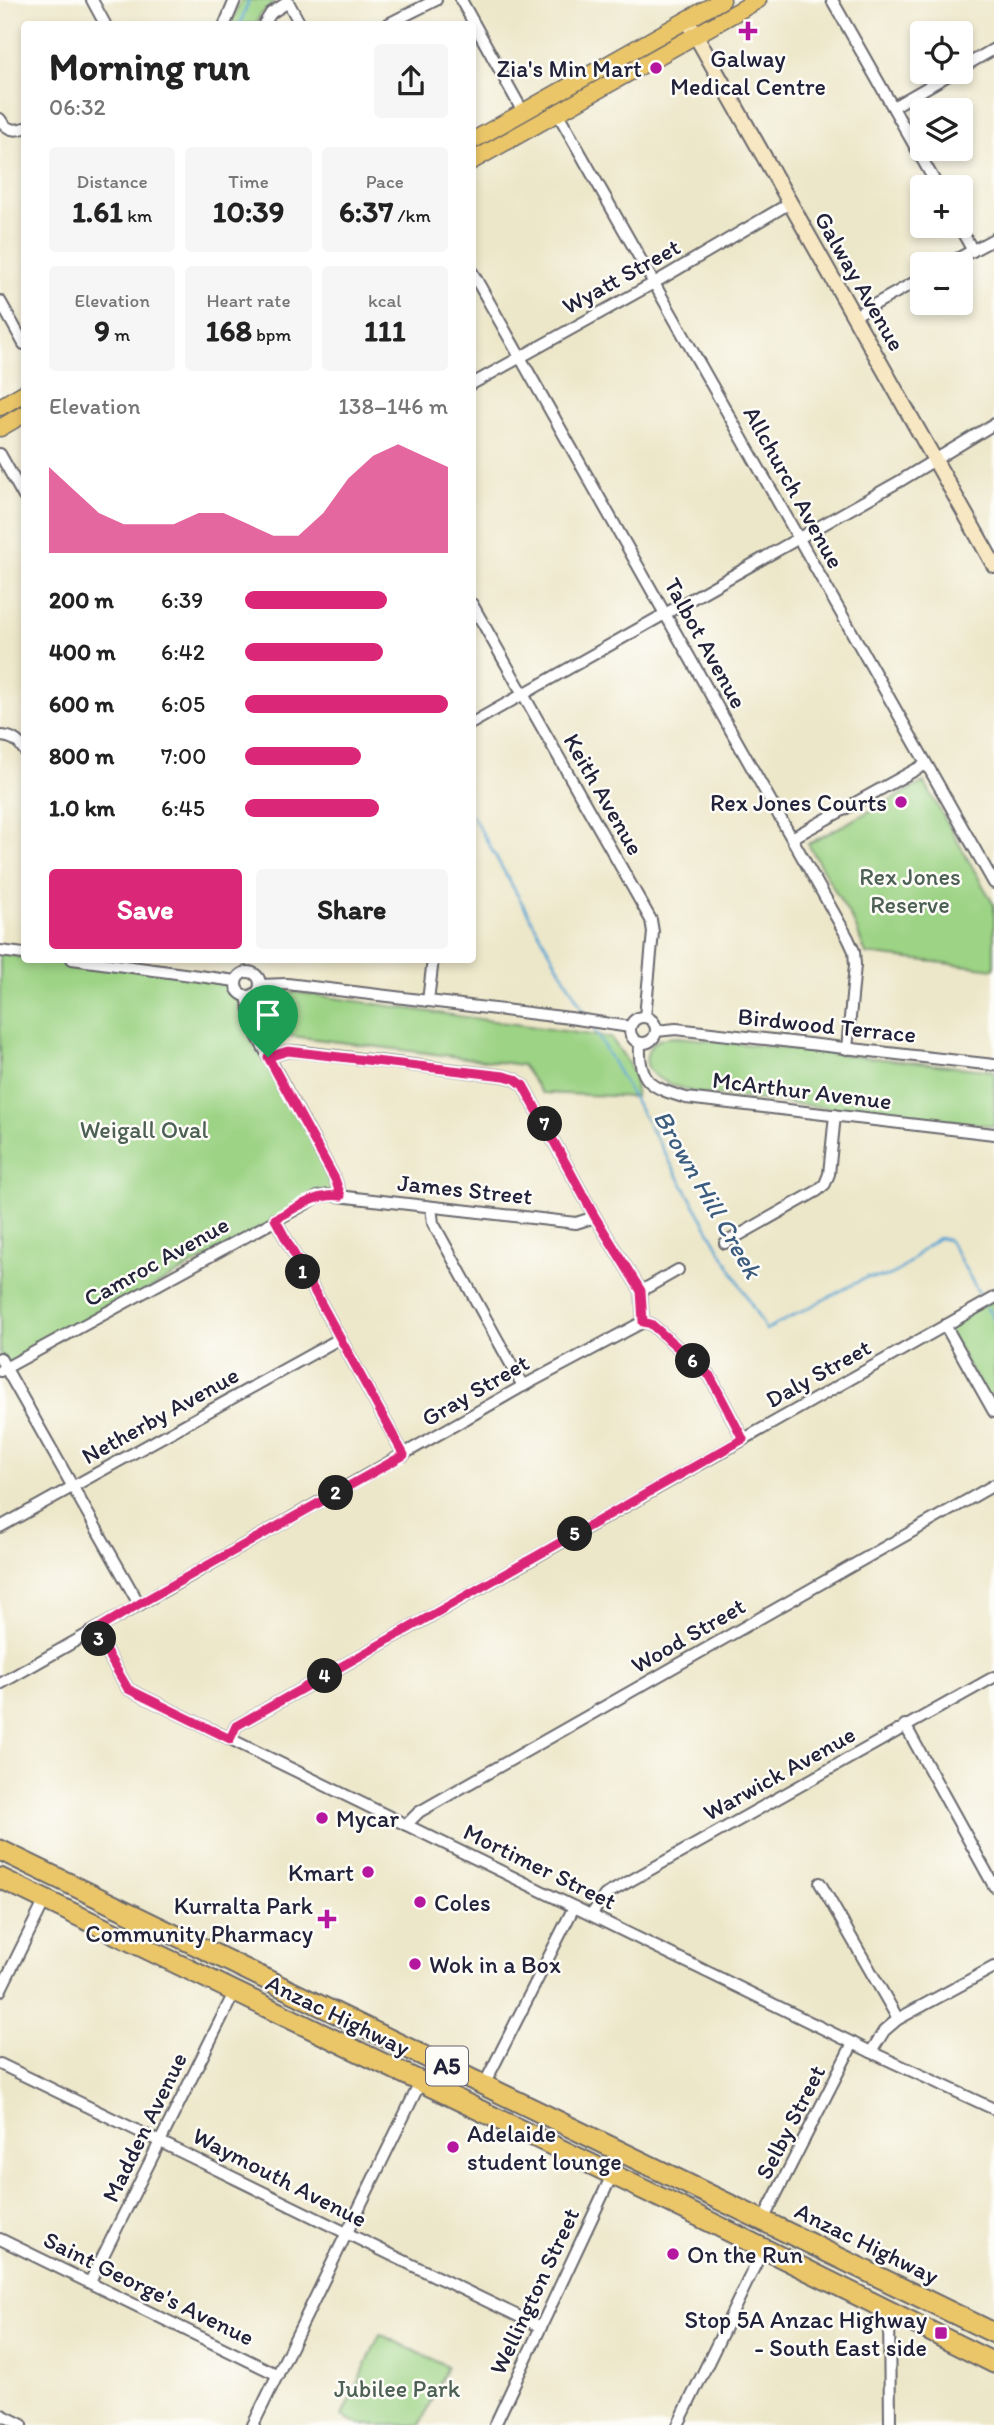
<!DOCTYPE html>
<html lang="en">
<head>
<meta charset="utf-8">
<style>
	body { margin:0; font-family:Itim,sans-serif; background:#f6f6f6; color:#222; height:100vh; display:flex; flex-direction:column; font-size:26px; white-space:nowrap }
	* { box-sizing:border-box; margin:0 }
	p { font-size:23px; color:#767676 }
	.icon { flex:none; width:38px; height:38px; fill:none; stroke:currentColor; stroke-width:2; stroke-linecap:round; stroke-linejoin:round }
	.map { position:relative; flex:1; overflow:hidden }
	.drawer { position:absolute; left:21px; top:21px; width:455px; height:942px; display:flex; flex-direction:column; background:#fff; border-radius:7px; box-shadow:0 4px 10px #0003 }
	.drawer>* { flex:none }
	.buttons { position:absolute; left:910px; top:21px; display:grid; gap:14px }
	.buttons a { display:grid; place-items:center; width:63px; height:63px; border-radius:7px; background:#fff; box-shadow:0 4px 10px #0003; font-size:35px }
	.pin { position:absolute; display:grid; place-items:center; width:60px; height:60px; color:#fff; margin:-72px -30px; border-radius:50% 50% 50% 0; rotate:-45deg; box-shadow:0 0 7px #0007 }
	.pin .icon { rotate:45deg }
	.km { position:absolute; width:35px; height:35px; margin:-18px; border-radius:50%; background:#222; color:#fff; font-size:19px; line-height:35px; text-align:center }
	.round { display:grid; place-items:center; flex:none; width:74px; height:74px; border-radius:7px; background:#f6f6f6 }
	.headline { display:flex; align-items:center; justify-content:space-between; height:119px; padding:0 28px }
	h1 { font-size:38px; font-weight:700; line-height:52px }
	.metrics { display:grid; grid-template-columns:repeat(3,1fr); gap:10px; height:119px; padding:7px 28px }
	.metrics div { display:grid; align-content:center; border-radius:7px; background:#f6f6f6; text-align:center }
	.metrics b { font-size:30px; font-weight:700 }
	.metrics small { font-size:19px; font-weight:400 }
	.metrics p { font-size:19px }
	.chart { height:196px; padding:14px 28px }
	.chart p { display:flex; justify-content:space-between }
	.chart svg { width:100%; height:126px; margin-top:7px; fill:#db2777; opacity:.7 }
	.action { display:flex; gap:14px; margin-top:auto; padding:14px 28px }
	.action a { flex:1; height:80px; border-radius:7px; background:#db2777; color:#fff; font-size:28px; font-weight:700; line-height:80px; text-align:center }
	.action a+a { background:#f6f6f6; color:#222 }
	ul { padding:0 28px; list-style:none; font-size:23px }
	li { display:grid; grid-template-columns:112px 84px 1fr; align-items:center; height:52px }
	li i { height:18px; border-radius:9px; background:#db2777 }
	.map>svg:first-child { display:block }
	.green { fill:#9cd384; stroke:#5f7a60; stroke-width:2 }
	.lines { fill:none; stroke-linecap:round; stroke-linejoin:round }
	.stream { stroke:#5ba5d3; stroke-width:2.5 }
	.street-casing { stroke:#69676d; stroke-width:14 }
	.secondary-casing { stroke:#69676d; stroke-width:18 }
	.primary-casing { stroke:#69676d; stroke-width:19 }
	.highway-casing { stroke:#69676d; stroke-width:23 }
	.street { stroke:#fff; stroke-width:10 }
	.secondary { stroke:#f7e8c3; stroke-width:14 }
	.primary { stroke:#ebc669; stroke-width:16 }
	.highway { stroke:#ebc669; stroke-width:19 }
	.route-casing { stroke:#fff; stroke-width:14 }
	.route { stroke:#db2777; stroke-width:9 }
	.poi-dot { fill:#b5179e; stroke:#fdfcf7; stroke-width:2.5 }
	.labels { text-anchor:middle; dominant-baseline:central; stroke-width:5; stroke-linejoin:round; paint-order:stroke }
	.shield { fill:#fdfcf7; stroke:#646373; stroke-width:2 }
	.shield-label { font-size:23px; font-weight:bold; fill:#22223b }
	.poi-label { font-size:24px; fill:#22223b; stroke:#fdfcf7; text-anchor:end }
	.street-label { font-size:24px; fill:#22223b; stroke:#fdfcf7 }
	.park-label { font-size:24px; fill:#4d6055; stroke:#fdfcf7 }
	.water-label { font-size:26px; font-style:italic; fill:#3c5d7f; stroke:#fdfcf7 }
</style>
</head>
<body>
<div class="map">
<svg width="994" height="2425" viewBox="0 0 994 2425">
	<rect width="100%" height="100%" fill="#fdfcf7"/>
	<filter id="ink" filterUnits="userSpaceOnUse"><feTurbulence type="fractalNoise" baseFrequency=".0143" numOctaves="2"/><feDisplacementMap in="SourceGraphic" scale="14" xChannelSelector="R" yChannelSelector="G"/><feConvolveMatrix kernelMatrix="1 2 1 2 8 2 1 2 1" color-interpolation-filters="sRGB"/></filter>
	<filter id="wash" filterUnits="userSpaceOnUse"><feTurbulence type="fractalNoise" baseFrequency=".00686" numOctaves="4" result="noise"/><feDisplacementMap in="SourceGraphic" scale="28" xChannelSelector="R" yChannelSelector="G"/><feGaussianBlur stdDeviation="1.57" result="paint"/><feColorMatrix in="noise" values="0 0 0 0 0 0 0 0 0 0 0 0 0 0 0 0 0 1.4 0 .05"/><feComposite in="paint" operator="in"/></filter>
	<g filter="url(#wash)">
		<rect width="100%" height="100%" fill="#ede7c9"/>
		<!-- green -->
		<g class="green">
			<path d="M241,0H272L274,4L260,15L256,24H231Z"/>
			<path d="M924,782L994,905V969L866,954L855,925L808,844Z"/>
			<path d="M0,951L24,959H72L236,981L238,992L247,997L255,1032L341,1196L318,1197L5,1368L0,1358Z"/>
			<path d="M293,992L611,1038C624,1056 639,1074 635,1097L542,1093L522,1065L276,1034L262,1012L273,998Z"/>
			<path d="M678,1037L994,1071V1126L696,1093C682,1088 665,1084 654,1075C641,1064 646,1045 661,1039C666,1037 673,1037 678,1037Z"/>
			<path d="M994,1300V1411L945,1325Z"/>
			<path d="M380,2334L447,2367L420,2425H360L342,2416Z"/>
		</g>
		<g class="lines">
			<!-- stream -->
			<g class="stream">
				<path d="M240,24L249,0"/>
				<path d="M472,815L587,1017"/>
				<path d="M592,1026L766,1330L867,1277C872,1277 878,1278 884,1277C906,1273 919,1247 939,1238L948,1240L953,1247L984,1302"/>
				<path d="M987,1308L994,1320"/>
			</g>
		</g>
	</g>
	<g filter="url(#ink)">
		<g class="lines">
			<defs>
				<g id="street">
					<path d="M92,0L105,24"/>
					<path d="M287,0L300,24"/>
					<path d="M461,0L523,112"/>
					<path d="M832,0L938,187"/>
					<path d="M225,24L235,0"/>
					<path d="M264,24L271,13L288,2"/>
					<path d="M388,24L436,0"/>
					<path d="M961,68L994,49"/>
					<path d="M893,107L954,72"/>
					<path d="M557,112L994,883"/>
					<path d="M0,119C6,129 13,132 24,128"/>
					<path d="M959,226L973,251"/>
					<path d="M948,264L994,239"/>
					<path d="M472,272L848,938L854,951L855,965L847,1049"/>
					<path d="M0,301L24,344"/>
					<path d="M854,316L922,278"/>
					<path d="M472,384L654,283L790,203"/>
					<path d="M0,454L24,497"/>
					<path d="M472,604L651,920L653,932L645,1017"/>
					<path d="M472,723L900,481L994,424"/>
					<path d="M0,736C11,736 19,741 24,750"/>
					<path d="M792,838L926,764"/>
					<path d="M0,951L24,954"/>
					<path d="M72,959L236,981"/>
					<circle cx="248" cy="984" r="12"/>
					<path d="M260,985L287,984L570,1018L630,1027"/>
					<path d="M247,997L255,1032L335,1179L341,1196"/>
					<path d="M428,1001L433,959"/>
					<circle cx="643" cy="1030" r="13"/>
					<path d="M656,1031L676,1029L994,1065"/>
					<path d="M640,1043C638,1082 650,1087 686,1098L994,1134"/>
					<path d="M268,1057L288,1051L302,1052L504,1076L515,1079L523,1085L595,1217L641,1291L643,1322L651,1324L710,1376L743,1439"/>
					<path d="M431,1207L433,1223L523,1386"/>
					<path d="M275,1219L404,1455"/>
					<path d="M725,1243L817,1191L825,1184L829,1174L835,1115"/>
					<path d="M641,1291L678,1270"/>
					<path d="M945,1325L994,1412"/>
					<path d="M0,1358L139,1604"/>
					<path d="M0,1371L318,1197L329,1195L576,1223L595,1217"/>
					<path d="M0,1527L339,1339"/>
					<path d="M94,1631L128,1689L871,2052L994,2109"/>
					<path d="M0,1684L523,1386L643,1322"/>
					<path d="M905,1725L994,1886"/>
					<path d="M230,1739L236,1726L994,1298"/>
					<path d="M406,1825L419,1812L994,1485"/>
					<path d="M820,1883L898,2019"/>
					<path d="M592,1914L605,1895L994,1677"/>
					<path d="M0,1991L45,1900"/>
					<path d="M871,2052L884,2031L898,2019L994,1967"/>
					<path d="M0,2064C181,2151 360,2241 541,2327"/>
					<path d="M484,2085L574,1907"/>
					<path d="M763,2220L853,2043"/>
					<path d="M0,2239L278,2375"/>
					<path d="M90,2282L235,1991"/>
					<path d="M889,2310L890,2425"/>
					<path d="M0,2414L22,2425"/>
					<path d="M253,2425L420,2083"/>
					<path d="M495,2425L612,2175"/>
					<path d="M678,2425L763,2249"/>
				</g>
				<path id="secondary" d="M687,20L994,565"/>
				<g id="primary">
					<path d="M472,141L722,0"/>
					<path d="M472,161L758,0"/>
					<path d="M0,407L24,393"/>
					<path d="M0,428L24,414"/>
				</g>
				<g id="highway">
					<path d="M0,1850L994,2333"/>
					<path d="M0,1878L696,2215L994,2363"/>
				</g>
			</defs>
			<!-- street casing -->
			<use href="#street" class="street-casing"/>
			<!-- secondary casing -->
			<use href="#secondary" class="secondary-casing"/>
			<!-- primary casing -->
			<use href="#primary" class="primary-casing"/>
			<!-- highway casing -->
			<use href="#highway" class="highway-casing"/>
			<!-- street -->
			<use href="#street" class="street"/>
			<!-- secondary -->
			<use href="#secondary" class="secondary"/>
			<!-- primary -->
			<use href="#primary" class="primary"/>
			<!-- highway -->
			<use href="#highway" class="highway"/>
		</g>
	</g>
	<g class="lines" filter="url(#ink)">
		<defs>
			<path id="route" d="M288,1051L504,1076L515,1079L523,1085L595,1217L641,1291L643,1322L651,1324L710,1376L743,1439L236,1726L230,1739L128,1689L94,1631L139,1604L404,1455L275,1219C296,1208 316,1193 341,1196L335,1179L268,1057Z"/>
		</defs>
		<!-- route casing -->
		<use href="#route" class="route-casing"/>
		<!-- route -->
		<use href="#route" class="route"/>
	</g>
	<!-- markers -->
	<g class="poi-dot">
		<path d="M744.5 20.5h7v7h7v7h-7v7h-7v-7h-7v-7h7z"/>
		<circle cx="656" cy="68" r="7"/>
		<circle cx="901" cy="802" r="7"/>
		<circle cx="322" cy="1818" r="7"/>
		<circle cx="368" cy="1872" r="7"/>
		<circle cx="420" cy="1902" r="7"/>
		<path d="M323.5 1908.5h7v7h7v7h-7v7h-7v-7h-7v-7h7z"/>
		<circle cx="415" cy="1964" r="7"/>
		<circle cx="453" cy="2147" r="7"/>
		<circle cx="673" cy="2254" r="7"/>
		<rect x="934" y="2326" width="14" height="14" rx="3.5"/>
	</g>
	<g class="labels">
		<!-- shield labels -->
		<rect class="shield" x="426" y="2046.5" width="42" height="39" rx="5"/>
		<g class="shield-label">
			<text x="447" y="2066">A5</text>
		</g>
		<!-- poi labels -->
		<g class="poi-label">
			<text x="748" y="58" text-anchor="middle">Galway<tspan x="748" dy="28">Medical Centre</tspan></text>
			<text x="642" y="68">Zia's Min Mart</text>
			<text x="887" y="802">Rex Jones Courts</text>
			<text x="336" y="1818" text-anchor="start">Mycar</text>
			<text x="354" y="1872">Kmart</text>
			<text x="434" y="1902" text-anchor="start">Coles</text>
			<text x="313" y="1905">Kurralta Park<tspan x="313" dy="28">Community Pharmacy</tspan></text>
			<text x="429" y="1964" text-anchor="start">Wok in a Box</text>
			<text x="467" y="2133" text-anchor="start">Adelaide<tspan x="467" dy="28">student lounge</tspan></text>
			<text x="687" y="2254" text-anchor="start">On the Run</text>
			<text x="927" y="2319">Stop 5A Anzac Highway<tspan x="927" dy="28">- South East side</tspan></text>
		</g>
		<!-- street labels -->
		<g class="street-label">
			<text transform="translate(621 276) rotate(-29)">Wyatt Street</text>
			<text transform="translate(860 281) rotate(60)">Galway Avenue</text>
			<text transform="translate(794 487) rotate(61)">Allchurch Avenue</text>
			<text transform="translate(706 643) rotate(61)">Talbot Avenue</text>
			<text transform="translate(604 794) rotate(60)">Keith Avenue</text>
			<text transform="translate(827 1025) rotate(6)">Birdwood Terrace</text>
			<text transform="translate(802 1090) rotate(7)">McArthur Avenue</text>
			<text transform="translate(465 1189) rotate(6)">James Street</text>
			<text transform="translate(156 1261) rotate(-29)">Camroc Avenue</text>
			<text transform="translate(818 1373) rotate(-29)">Daly Street</text>
			<text transform="translate(475 1390) rotate(-30)">Gray Street</text>
			<text transform="translate(160 1415) rotate(-29)">Netherby Avenue</text>
			<text transform="translate(688 1635) rotate(-30)">Wood Street</text>
			<text transform="translate(779 1773) rotate(-29)">Warwick Avenue</text>
			<text transform="translate(540 1866) rotate(26)">Mortimer Street</text>
			<text transform="translate(338 2015) rotate(26)">Anzac Highway</text>
			<text transform="translate(790 2122) rotate(-63)">Selby Street</text>
			<text transform="translate(144 2127) rotate(-64)">Madden Avenue</text>
			<text transform="translate(280 2177) rotate(27)">Waymouth Avenue</text>
			<text transform="translate(867 2243) rotate(26)">Anzac Highway</text>
			<text transform="translate(149 2288) rotate(26)">Saint George's Avenue</text>
			<text transform="translate(534 2291) rotate(-65)">Wellington Street</text>
		</g>
		<!-- park labels -->
		<g class="park-label">
			<text x="910" y="876">Rex Jones<tspan x="910" dy="28">Reserve</tspan></text>
			<text x="144" y="1129">Weigall Oval</text>
			<text x="397" y="2388">Jubilee Park</text>
		</g>
		<!-- water labels -->
		<g class="water-label">
			<text transform="translate(708 1194) rotate(60)">Brown Hill Creek</text>
		</g>
	</g>
</svg>
<div class="buttons">
<a><svg class="icon" aria-label="locate" viewBox="0 0 24 24"><circle cx="12" cy="12" r="6"/><path d="M12 2v4M12 18v4M2 12h4M18 12h4"/></svg></a>
<a><svg class="icon" aria-label="layers" viewBox="0 0 24 24"><path d="M12 4l9 5-9 5-9-5zM3 14l9 5 9-5"/></svg></a>
<a>+</a>
<a>−</a>
</div>
<div class="pin" style="left:268px;top:1057px;background:#1e9e55"><svg class="icon" aria-label="arrive" viewBox="0 0 24 24"><path d="M6 21V4h12l-3 4 3 4H6"/></svg></div>
<b class="km" style="left:303px;top:1272px">1</b>
<b class="km" style="left:336px;top:1493px">2</b>
<b class="km" style="left:99px;top:1639px">3</b>
<b class="km" style="left:325px;top:1676px">4</b>
<b class="km" style="left:575px;top:1534px">5</b>
<b class="km" style="left:693px;top:1361px">6</b>
<b class="km" style="left:545px;top:1124px">7</b>
<section class="drawer">
<div class="headline"><div><h1>Morning run</h1><p>06:32</p></div><a class="round"><svg class="icon" aria-label="share" viewBox="0 0 24 24"><path d="M12 15V3M7 8l5-5 5 5M5 13v7h14v-7"/></svg></a></div>
<div class="metrics">
<div><p>Distance</p><b>1.61<small> km</small></b></div>
<div><p>Time</p><b>10:39</b></div>
<div><p>Pace</p><b>6:37<small> /km</small></b></div>
</div>
<div class="metrics">
<div><p>Elevation</p><b>9<small> m</small></b></div>
<div><p>Heart rate</p><b>168<small> bpm</small></b></div>
<div><p>kcal</p><b>111</b></div>
</div>
<div class="chart"><p><span>Elevation</span>138–146 m</p>
<svg viewBox="0 0 160 44" preserveAspectRatio="none"><path d="M0 44V14L10 22L20 30L30 34L40 34L50 34L60 30L70 30L80 34L90 38L100 38L110 30L120 18L130 10L140 6L150 10L160 14V44z"/></svg>
</div>
<ul>
<li><b>200 m</b>6:39<i style="width:70%"></i></li>
<li><b>400 m</b>6:42<i style="width:68%"></i></li>
<li><b>600 m</b>6:05<i style="width:100%"></i></li>
<li><b>800 m</b>7:00<i style="width:57%"></i></li>
<li><b>1.0 km</b>6:45<i style="width:66%"></i></li>
</ul>
<div class="action"><a>Save</a><a>Share</a></div>
</section>
</div>
</body>
</html>
